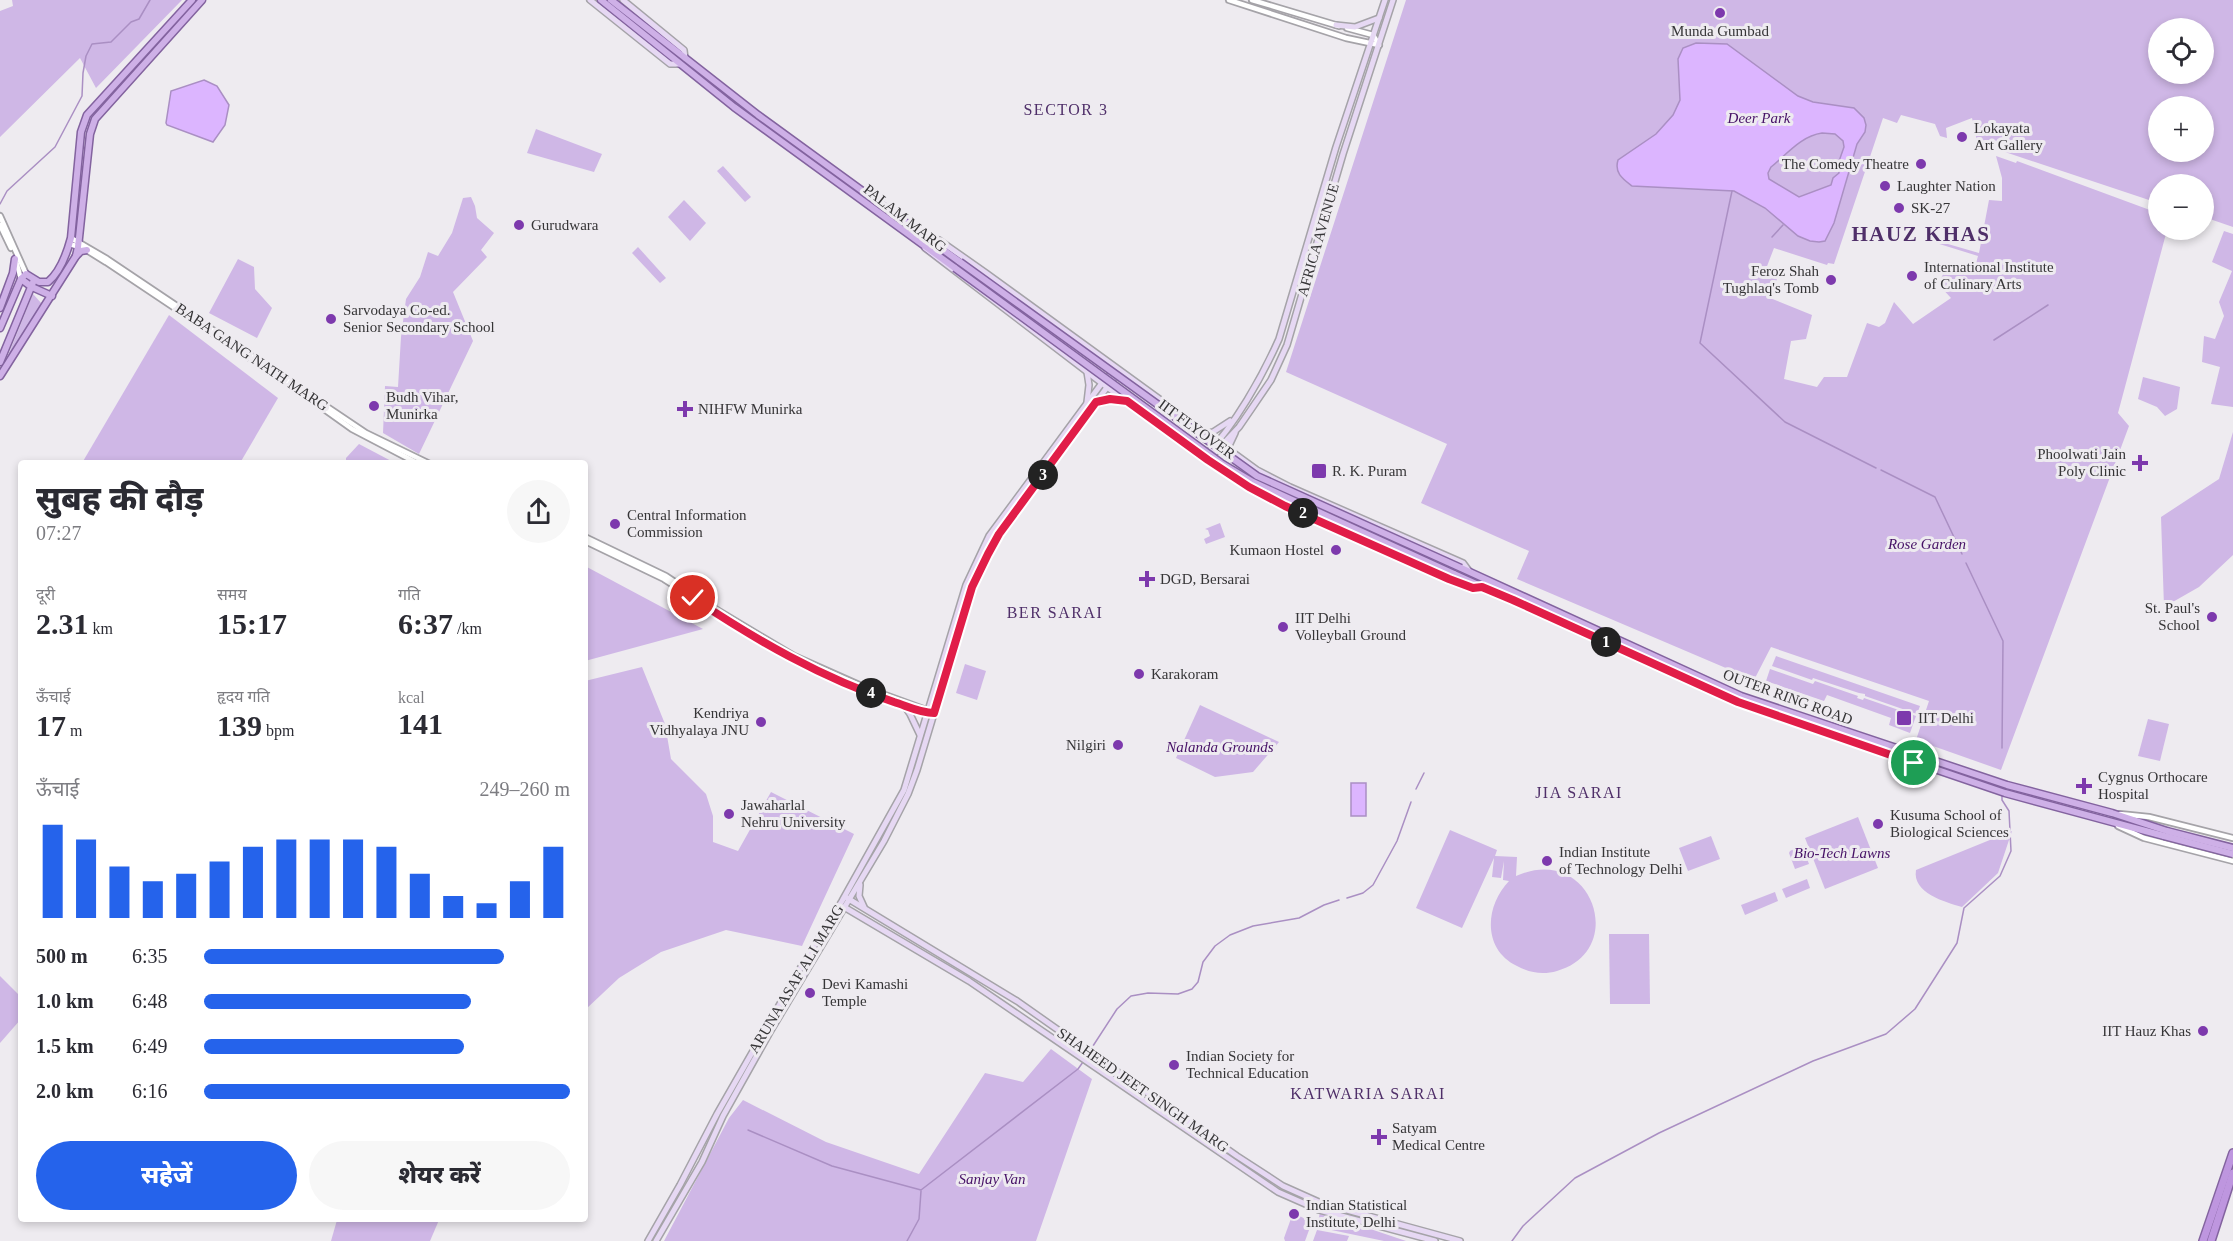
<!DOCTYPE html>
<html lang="hi">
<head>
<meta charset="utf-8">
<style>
	body { margin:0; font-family:"Times New Roman","Noto Sans Devanagari",serif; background:#f7f7f7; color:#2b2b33; height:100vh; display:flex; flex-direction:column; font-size:22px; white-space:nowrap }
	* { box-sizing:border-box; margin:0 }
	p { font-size:20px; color:#7c7c81 }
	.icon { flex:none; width:33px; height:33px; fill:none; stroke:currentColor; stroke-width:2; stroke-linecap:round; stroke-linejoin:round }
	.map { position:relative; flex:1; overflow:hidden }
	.side { position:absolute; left:18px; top:460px; width:570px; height:762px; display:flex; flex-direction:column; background:#fff; border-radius:6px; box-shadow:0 3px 9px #0003 }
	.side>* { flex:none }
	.tools { position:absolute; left:2148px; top:18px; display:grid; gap:12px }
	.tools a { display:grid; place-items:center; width:66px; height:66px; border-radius:50%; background:#fff; box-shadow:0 3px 9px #0003; font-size:30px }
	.pin { position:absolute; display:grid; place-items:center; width:51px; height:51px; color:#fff; margin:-26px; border:3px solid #fff; border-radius:50%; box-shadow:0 2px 6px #0007 }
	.km { position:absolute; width:30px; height:30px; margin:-15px; border-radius:50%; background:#222; color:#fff; font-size:16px; line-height:30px; text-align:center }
	.round { display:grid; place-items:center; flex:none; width:63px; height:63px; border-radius:32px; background:#f7f7f7 }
	.overview { display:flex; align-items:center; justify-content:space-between; height:102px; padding:0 18px }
	h1 { font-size:33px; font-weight:800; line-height:45px }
	.stats { display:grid; grid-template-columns:repeat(3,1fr); gap:9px; height:102px; padding:6px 18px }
	.stats div { display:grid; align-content:center }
	.stats b { font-size:30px; font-weight:800 }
	.stats small { font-size:16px; font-weight:400 }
	.stats p { font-size:16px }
	.chart { height:168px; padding:12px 18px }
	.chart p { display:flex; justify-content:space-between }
	.chart svg { width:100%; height:108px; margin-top:6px; stroke:#2563eb; stroke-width:6 }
	.cta { display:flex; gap:12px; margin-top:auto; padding:12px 18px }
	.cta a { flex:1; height:69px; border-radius:36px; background:#2563eb; color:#fff; font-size:24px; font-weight:800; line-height:69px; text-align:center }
	.cta a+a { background:#f7f7f7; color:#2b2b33 }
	ul { padding:0 18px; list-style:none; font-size:20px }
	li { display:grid; grid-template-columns:96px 72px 1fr; align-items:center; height:45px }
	li i { height:15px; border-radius:8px; background:#2563eb }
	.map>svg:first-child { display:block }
	.green { fill:#cfb7e6; fill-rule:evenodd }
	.water { fill:#dcb5ff; stroke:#aa8fc3; stroke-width:1.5; fill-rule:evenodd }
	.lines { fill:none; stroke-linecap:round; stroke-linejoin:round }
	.stream { stroke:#aa8fc3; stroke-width:1.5 }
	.tertiary-casing { stroke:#a5a3a8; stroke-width:8 }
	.secondary-casing { stroke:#a5a3a8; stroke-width:8 }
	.primary-casing { stroke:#83639f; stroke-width:9 }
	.trunk-casing { stroke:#83639f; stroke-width:10 }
	.tertiary { stroke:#fff; stroke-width:4.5 }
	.secondary { stroke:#e6d8f3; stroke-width:5 }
	.primary { stroke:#ceb0e7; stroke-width:6 }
	.trunk { stroke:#be96df; stroke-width:7 }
	.primary-bridge-casing { stroke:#83639f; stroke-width:9; stroke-linecap:butt }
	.primary-bridge { stroke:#ceb0e7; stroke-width:6 }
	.route-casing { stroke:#fff; stroke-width:12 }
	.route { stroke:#e11d48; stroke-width:8 }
	.poi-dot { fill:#7d39ad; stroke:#eeebf0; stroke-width:2 }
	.labels { text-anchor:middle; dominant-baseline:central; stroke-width:6; stroke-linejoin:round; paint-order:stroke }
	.poi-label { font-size:15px; fill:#363537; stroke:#eeebf0; text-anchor:start }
	.park-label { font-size:15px; font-style:italic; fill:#461166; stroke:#eeebf0 }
	.street-label { font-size:15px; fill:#363537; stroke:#eeebf0 }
	.neighbourhood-label { font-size:16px; letter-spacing:1.5px; fill:#4f2f69; stroke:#eeebf0 }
	.district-label { font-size:21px; font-weight:bold; letter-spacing:1.5px; fill:#4f2f69; stroke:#eeebf0 }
</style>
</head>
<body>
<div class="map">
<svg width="2233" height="1241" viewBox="0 0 2233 1241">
	<rect width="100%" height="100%" fill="#eeebf0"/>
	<!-- green -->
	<g class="green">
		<path d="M12,0H182L96,88L80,58L0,137V11L13,6Z"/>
		<path d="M1406,0H2233V227L2204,217V184H2158V203L2002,151L1998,142L1994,143L1996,149L1978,146L1972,118L1946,128L1947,138L1940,136L1935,124L1901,115L1897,123L1883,118L1834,264L1828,263L1827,265L1774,248L1764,274L1777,279L1770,298L1812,315L1806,339L1791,341L1784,379L1817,387L1824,377H1847L1867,323L1879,327L1885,323L1894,302L1913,324L1951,298L1938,284L1948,265L1974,271L1978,256L1933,242L1934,240L1979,253L1989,200L2002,201V178L1996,156L2016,163L2017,161L2158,213V230H2167L2118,413L2129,426L2001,770L1916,740L1929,701L1771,647L1754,680L1517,579L1529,551L1421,503L1447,444L1286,372ZM2158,28H2204V74H2158ZM2158,106H2204V152H2158Z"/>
		<path d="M536,129L602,154L594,172L527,153Z"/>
		<path d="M723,166L751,197L745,202L717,171Z"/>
		<path d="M471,197L475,206L477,218L494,233L481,250L487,257L453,292L473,341L419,454L383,433L385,386L398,387L401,337L406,299L420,277L428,252L438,256L452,233L463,198Z"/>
		<path d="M684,200L706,223L690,241L668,217Z"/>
		<path d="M2224,231L2233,234V407L2211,404L2220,367L2202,362L2204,336L2215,339L2224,316L2219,302L2232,271L2212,262Z"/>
		<path d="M638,247L666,278L660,283L632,253Z"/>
		<path d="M238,259L254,267L255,289L272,308L257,338L209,313Z"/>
		<path d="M33,294L42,304L11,353H9Z"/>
		<path d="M169,315L278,398L240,463H82Z"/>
		<path d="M2143,377L2180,387L2177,409L2165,416L2157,407L2138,399Z"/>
		<path d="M2233,432V555L2199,587L2164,607L2161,517L2219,479Z"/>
		<path d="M359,444L395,463H346V458Z"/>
		<path d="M1220,523L1225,537L1206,544L1204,539L1210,536L1208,530L1205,529Z"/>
		<path d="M585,566L703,629L585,661Z"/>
		<path d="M1776,656L1920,706L1917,714L1865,696V694L1859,693L1813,678L1812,680L1772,666Z"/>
		<path d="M965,664L986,671L977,700L956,693Z"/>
		<path d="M642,667L665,724L671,759L706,794L713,816V842L738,851L771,792L854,834L802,946L726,930L661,952L619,978L585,1010V681Z"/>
		<path d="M1770,669L1813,684L1815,681L1858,696L1857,698L1863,700L1864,698L1916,716L1910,733L1889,725L1891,718L1827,695L1824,701L1766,681Z"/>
		<path d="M1200,705L1279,742L1253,772L1215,777L1176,758Z"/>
		<path d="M2148,719L2169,724L2160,761L2138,756Z"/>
		<path d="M1858,817L1878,868L1825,889L1805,838Z"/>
		<path d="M1450,830L1497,850L1495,856L1517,857L1516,876C1592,842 1629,951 1557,971C1543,975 1530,973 1517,966C1482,949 1485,906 1509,881L1503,880L1504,861L1501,878L1492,877L1494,858L1462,928L1416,908Z"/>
		<path d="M2012,831L1998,873L1962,907C1945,902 1912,893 1916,870Z"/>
		<path d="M1711,836L1720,859L1688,871L1679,848Z"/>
		<path d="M1802,845L1809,864L1795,869L1789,853L1790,851Z"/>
		<path d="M1807,879L1810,888L1786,898L1782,889Z"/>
		<path d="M1775,892L1778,901L1745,915L1741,905Z"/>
		<path d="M1609,934H1649L1650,1004H1610Z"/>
		<path d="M0,976L21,997V1019L0,1043Z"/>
		<path d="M1051,1049L1092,1079L1036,1241H664L729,1118L743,1100L826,1142L919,1174L985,1073L1023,1082Z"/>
		<path d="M1320,1212L1406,1241H1384L1317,1227Z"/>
		<path d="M1293,1213L1312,1222L1305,1241H1285L1284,1238Z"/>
		<path d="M337,1220H439L430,1241H331Z"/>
		<path d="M1317,1230L1349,1236L1347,1241H1313Z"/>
	</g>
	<!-- water -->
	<g class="water">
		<path d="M1696,43L1727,44L1798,96L1813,102L1854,108L1864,118L1866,125L1865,132L1857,144L1834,223L1825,241L1819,242L1810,241L1798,236L1765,208L1734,191L1632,186C1623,179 1614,173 1618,160L1656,134L1673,115L1680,100L1678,59L1683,48ZM1822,133L1835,134L1843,141L1844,147L1838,164L1839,173L1833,178L1831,185L1799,197L1769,179L1768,173L1771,167C1787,154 1801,136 1822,133Z"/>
		<path d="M204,80L217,86L229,105L225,125L213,142L167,125L166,123L171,91Z"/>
		<rect x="1351" y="783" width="15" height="33"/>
	</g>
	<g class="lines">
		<!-- stream -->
		<g class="stream">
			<path d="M1732,191L1700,343L1785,422L1876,468"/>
			<path d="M0,204L7,191L55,147L82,96L83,73L86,56L92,44L111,42L131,22L139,19L150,0"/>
			<path d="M1772,237L1783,225"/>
			<path d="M1994,340L2048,305"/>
			<path d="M1881,470L1935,497L1962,554"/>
			<path d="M1966,563L2003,641L2002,748"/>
			<path d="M1416,789L1424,773"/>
			<path d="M1347,898L1363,893L1373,885L1397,841L1411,802"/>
			<path d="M1091,1049L1117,1009L1131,996L1148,993L1178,994L1192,989L1198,982L1203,962L1215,946L1230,935L1253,926L1299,918L1324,905L1339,900"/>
			<path d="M748,1130L832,1166L921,1190L1078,1069L1083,1062"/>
			<path d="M907,1241L919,1219L921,1191"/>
			<path d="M1512,1241L1523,1226L1575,1178L1659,1133L1813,1061L1886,1034L1915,1009L1957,943L1964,908L2000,876L2011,851L2009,811L2002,800V795"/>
		</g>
		<defs>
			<g id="tertiary">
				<path d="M1229,0L1346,38L1379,45"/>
				<path d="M1252,0L1339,26"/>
				<path d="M1347,28L1373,35L1379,45"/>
				<path d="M0,216L26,274"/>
				<path d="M0,225L11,248"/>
				<path d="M71,238L107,259L366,433L430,464"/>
				<path d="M70,244L85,249L106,262L296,389L352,429L419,464"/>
				<path d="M16,261L21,279"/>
				<path d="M585,537L666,576L717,610L794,656L866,688L929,711"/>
				<path d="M585,541L664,579L746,631L793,659L865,691L900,704"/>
				<path d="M2120,814L2149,817L2233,838"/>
				<path d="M2118,826L2144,838L2233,861"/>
			</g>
			<g id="secondary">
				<path d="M590,0L670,64H680"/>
				<path d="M623,0L684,50L685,58"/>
				<path d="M1336,25L1355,27L1379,18"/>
				<path d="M928,238L939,240L986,273L1257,470L1290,487L1463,563L1469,571"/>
				<path d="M925,248L1107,387L1208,461L1249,487L1285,506L1449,579L1473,588L1482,587"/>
				<path d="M1087,372L1089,385L1087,402"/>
				<path d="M1096,402L1110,399L1123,400"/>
				<path d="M1205,434L1213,432L1230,421"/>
				<path d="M1227,450L1235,433"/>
				<path d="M1206,455C1235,425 1262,377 1279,339L1336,147L1385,0"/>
				<path d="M1209,459L1239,427L1252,408L1271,380L1287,345L1343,154L1393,0"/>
				<path d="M903,704L910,714L920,735"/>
				<path d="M860,885L859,896L864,907"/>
				<path d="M847,898L1017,1001L1237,1156L1283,1186L1321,1203L1460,1241"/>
				<path d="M844,907L969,981L1278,1192L1319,1210L1435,1241"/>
				<path d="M648,1241L680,1185L717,1114L801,967L842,901L904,790L966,585L989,536L1102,383L1116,369"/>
				<path d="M656,1241L702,1162L723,1116L770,1032L884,841L908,794L917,770L972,587L999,534L1119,371"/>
			</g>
			<g id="primary">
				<path d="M601,0L734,107L955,268"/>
				<path d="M611,0L758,115L960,262"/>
				<path d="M76,256L78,247L90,134L95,119L202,0"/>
				<path d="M21,279L32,287L52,296"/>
				<path d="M0,308L13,273L15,259"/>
				<path d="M0,328L21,279L26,274L39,282H48C60,272 67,253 71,238L81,132L87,115L192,0"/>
				<path d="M0,362L34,280"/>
				<path d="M0,376L76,256L81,251L87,250"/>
				<path d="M1461,568L1741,696L2007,785L2112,813L2167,831"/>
				<path d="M1454,574L1738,702L2005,793L2164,836"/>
			</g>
			<g id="trunk">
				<path d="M2203,1241L2233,1153"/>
				<path d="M2211,1241L2233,1173"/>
			</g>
		</defs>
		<!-- tertiary casing -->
		<use href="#tertiary" class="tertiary-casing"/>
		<!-- secondary casing -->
		<use href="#secondary" class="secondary-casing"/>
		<!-- primary casing -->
		<use href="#primary" class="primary-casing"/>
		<!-- trunk casing -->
		<use href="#trunk" class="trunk-casing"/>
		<!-- tertiary -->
		<use href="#tertiary" class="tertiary"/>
		<!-- secondary -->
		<use href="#secondary" class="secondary"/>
		<!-- primary -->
		<use href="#primary" class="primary"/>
		<!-- trunk -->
		<use href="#trunk" class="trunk"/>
		<defs>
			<g id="primary-bridge">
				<path d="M960,262L1257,476L1461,568"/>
				<path d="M955,268L1221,463L1253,482L1454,574"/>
				<path d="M2167,831L2233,848"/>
				<path d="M2164,836L2233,854"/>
			</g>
		</defs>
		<!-- primary-bridge casing -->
		<use href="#primary-bridge" class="primary-bridge-casing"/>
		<!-- primary-bridge -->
		<use href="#primary-bridge" class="primary-bridge"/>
	</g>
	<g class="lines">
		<defs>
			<path id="route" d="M693,598C756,640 822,678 894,702C907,706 920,713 934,713L972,587L988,554L999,534L1096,402L1110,399L1127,401L1208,460L1249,487L1285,506L1449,579L1473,588L1482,587L1513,600L1738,702L1914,763"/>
		</defs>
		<!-- route casing -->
		<use href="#route" class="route-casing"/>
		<!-- route -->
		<use href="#route" class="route"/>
	</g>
	<!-- markers -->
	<g class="poi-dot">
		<circle cx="1720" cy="13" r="6"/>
		<circle cx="1962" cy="137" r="6"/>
		<circle cx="1921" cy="164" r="6"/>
		<circle cx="1885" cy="186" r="6"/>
		<circle cx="1899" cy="208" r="6"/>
		<circle cx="519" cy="225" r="6"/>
		<circle cx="1912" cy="276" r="6"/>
		<circle cx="1831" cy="280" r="6"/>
		<circle cx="331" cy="319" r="6"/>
		<circle cx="374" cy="406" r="6"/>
		<path d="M682 400h6v6h6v6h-6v6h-6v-6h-6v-6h6z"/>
		<path d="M2137 454h6v6h6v6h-6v6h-6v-6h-6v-6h6z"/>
		<rect x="1311" y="463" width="16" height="16" rx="3"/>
		<circle cx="615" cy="524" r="6"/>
		<circle cx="1336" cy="550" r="6"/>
		<path d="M1144 570h6v6h6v6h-6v6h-6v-6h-6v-6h6z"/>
		<circle cx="2212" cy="617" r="6"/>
		<circle cx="1283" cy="627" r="6"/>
		<circle cx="1139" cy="674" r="6"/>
		<rect x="1896" y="710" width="16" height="16" rx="3"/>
		<circle cx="761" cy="722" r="6"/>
		<circle cx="1118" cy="745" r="6"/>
		<path d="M2081 777h6v6h6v6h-6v6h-6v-6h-6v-6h6z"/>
		<circle cx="729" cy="814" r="6"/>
		<circle cx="1878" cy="824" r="6"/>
		<circle cx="1547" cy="861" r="6"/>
		<circle cx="810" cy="993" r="6"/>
		<circle cx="2203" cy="1031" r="6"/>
		<circle cx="1174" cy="1065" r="6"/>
		<path d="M1376 1128h6v6h6v6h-6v6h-6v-6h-6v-6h6z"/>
		<circle cx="1294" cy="1214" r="6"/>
	</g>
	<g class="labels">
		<!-- poi labels -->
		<g class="poi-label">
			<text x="1720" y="31" text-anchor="middle">Munda Gumbad</text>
			<text x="1974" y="128">Lokayata<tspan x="1974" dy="17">Art Gallery</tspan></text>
			<text x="1909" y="164" text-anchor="end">The Comedy Theatre</text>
			<text x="1897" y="186">Laughter Nation</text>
			<text x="1911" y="208">SK-27</text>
			<text x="531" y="225">Gurudwara</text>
			<text x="1924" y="267">International Institute<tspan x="1924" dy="17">of Culinary Arts</tspan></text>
			<text x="1819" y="271" text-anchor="end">Feroz Shah<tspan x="1819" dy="17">Tughlaq's Tomb</tspan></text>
			<text x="343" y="310">Sarvodaya Co-ed.<tspan x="343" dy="17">Senior Secondary School</tspan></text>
			<text x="386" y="397">Budh Vihar,<tspan x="386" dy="17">Munirka</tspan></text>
			<text x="698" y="409">NIHFW Munirka</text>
			<text x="2126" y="454" text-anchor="end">Phoolwati Jain<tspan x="2126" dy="17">Poly Clinic</tspan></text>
			<text x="1332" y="471">R. K. Puram</text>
			<text x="627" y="515">Central Information<tspan x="627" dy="17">Commission</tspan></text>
			<text x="1324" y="550" text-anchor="end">Kumaon Hostel</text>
			<text x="1160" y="579">DGD, Bersarai</text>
			<text x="2200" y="608" text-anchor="end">St. Paul's<tspan x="2200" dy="17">School</tspan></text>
			<text x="1295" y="618">IIT Delhi<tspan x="1295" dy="17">Volleyball Ground</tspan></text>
			<text x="1151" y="674">Karakoram</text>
			<text x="749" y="713" text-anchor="end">Kendriya<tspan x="749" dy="17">Vidhyalaya JNU</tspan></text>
			<text x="1918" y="718">IIT Delhi</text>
			<text x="1106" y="745" text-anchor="end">Nilgiri</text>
			<text x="2098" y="777">Cygnus Orthocare<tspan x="2098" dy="17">Hospital</tspan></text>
			<text x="741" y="805">Jawaharlal<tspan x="741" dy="17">Nehru University</tspan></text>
			<text x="1890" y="815">Kusuma School of<tspan x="1890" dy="17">Biological Sciences</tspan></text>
			<text x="1559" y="852">Indian Institute<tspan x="1559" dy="17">of Technology Delhi</tspan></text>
			<text x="822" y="984">Devi Kamashi<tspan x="822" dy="17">Temple</tspan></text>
			<text x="2191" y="1031" text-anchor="end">IIT Hauz Khas</text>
			<text x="1186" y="1056">Indian Society for<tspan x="1186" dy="17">Technical Education</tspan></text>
			<text x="1392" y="1128">Satyam<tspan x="1392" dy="17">Medical Centre</tspan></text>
			<text x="1306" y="1205">Indian Statistical<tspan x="1306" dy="17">Institute, Delhi</tspan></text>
		</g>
		<!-- park labels -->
		<g class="park-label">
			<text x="1759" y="118">Deer Park</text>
			<text x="1927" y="544">Rose Garden</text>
			<text x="1220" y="747">Nalanda Grounds</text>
			<text x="1842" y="853">Bio-Tech Lawns</text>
			<text x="992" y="1179">Sanjay Van</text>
		</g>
		<!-- street labels -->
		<g class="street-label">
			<text transform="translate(905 218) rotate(38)">PALAM MARG</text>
			<text transform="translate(1318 240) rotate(-74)">AFRICA AVENUE</text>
			<text transform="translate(252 357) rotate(34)">BABA GANG NATH MARG</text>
			<text transform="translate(1197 429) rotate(36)">IIT FLYOVER</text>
			<text transform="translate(1788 697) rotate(20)">OUTER RING ROAD</text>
			<text transform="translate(796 979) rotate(-59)">ARUNA ASAF ALI MARG</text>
			<text transform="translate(1143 1090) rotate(35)">SHAHEED JEET SINGH MARG</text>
		</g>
		<!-- neighbourhood labels -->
		<g class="neighbourhood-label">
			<text x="1066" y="109">SECTOR 3</text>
			<text x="1055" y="612">BER SARAI</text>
			<text x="1579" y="792">JIA SARAI</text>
			<text x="1368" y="1093">KATWARIA SARAI</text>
		</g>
		<!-- district labels -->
		<g class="district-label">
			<text x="1921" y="234">HAUZ KHAS</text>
		</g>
	</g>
</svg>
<div class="tools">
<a><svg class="icon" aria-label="locate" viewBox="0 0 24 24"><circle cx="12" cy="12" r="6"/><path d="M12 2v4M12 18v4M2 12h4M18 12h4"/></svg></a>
<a>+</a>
<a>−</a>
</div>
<div class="pin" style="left:1914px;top:763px;background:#1e9e55"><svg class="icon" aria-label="arrive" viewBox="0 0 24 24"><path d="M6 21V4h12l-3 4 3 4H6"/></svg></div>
<div class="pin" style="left:693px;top:598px;background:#d93025"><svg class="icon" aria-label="check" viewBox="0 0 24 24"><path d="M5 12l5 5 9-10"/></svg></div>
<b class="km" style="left:1606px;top:642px">1</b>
<b class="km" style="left:1303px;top:513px">2</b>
<b class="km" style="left:1043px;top:475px">3</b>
<b class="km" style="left:871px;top:693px">4</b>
<section class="side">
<div class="overview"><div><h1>सुबह की दौड़</h1><p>07:27</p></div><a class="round"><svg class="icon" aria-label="share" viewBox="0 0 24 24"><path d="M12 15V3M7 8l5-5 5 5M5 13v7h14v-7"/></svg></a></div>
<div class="stats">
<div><p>दूरी</p><b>2.31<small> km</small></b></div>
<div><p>समय</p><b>15:17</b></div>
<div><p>गति</p><b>6:37<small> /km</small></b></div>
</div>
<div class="stats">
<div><p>ऊँचाई</p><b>17<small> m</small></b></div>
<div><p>हृदय गति</p><b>139<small> bpm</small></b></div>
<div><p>kcal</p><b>141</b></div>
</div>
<div class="chart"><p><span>ऊँचाई</span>249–260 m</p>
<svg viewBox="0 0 160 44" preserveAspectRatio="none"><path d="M5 44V6M15 44V12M25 44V23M35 44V29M45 44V26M55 44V21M65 44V15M75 44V12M85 44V12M95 44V12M105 44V15M115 44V26M125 44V35M135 44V38M145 44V29M155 44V15"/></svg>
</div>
<ul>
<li><b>500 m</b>6:35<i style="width:82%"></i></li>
<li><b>1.0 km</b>6:48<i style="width:73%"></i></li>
<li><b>1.5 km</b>6:49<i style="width:71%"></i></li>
<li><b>2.0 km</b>6:16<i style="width:100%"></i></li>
</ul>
<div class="cta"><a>सहेजें</a><a>शेयर करें</a></div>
</section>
</div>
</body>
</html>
